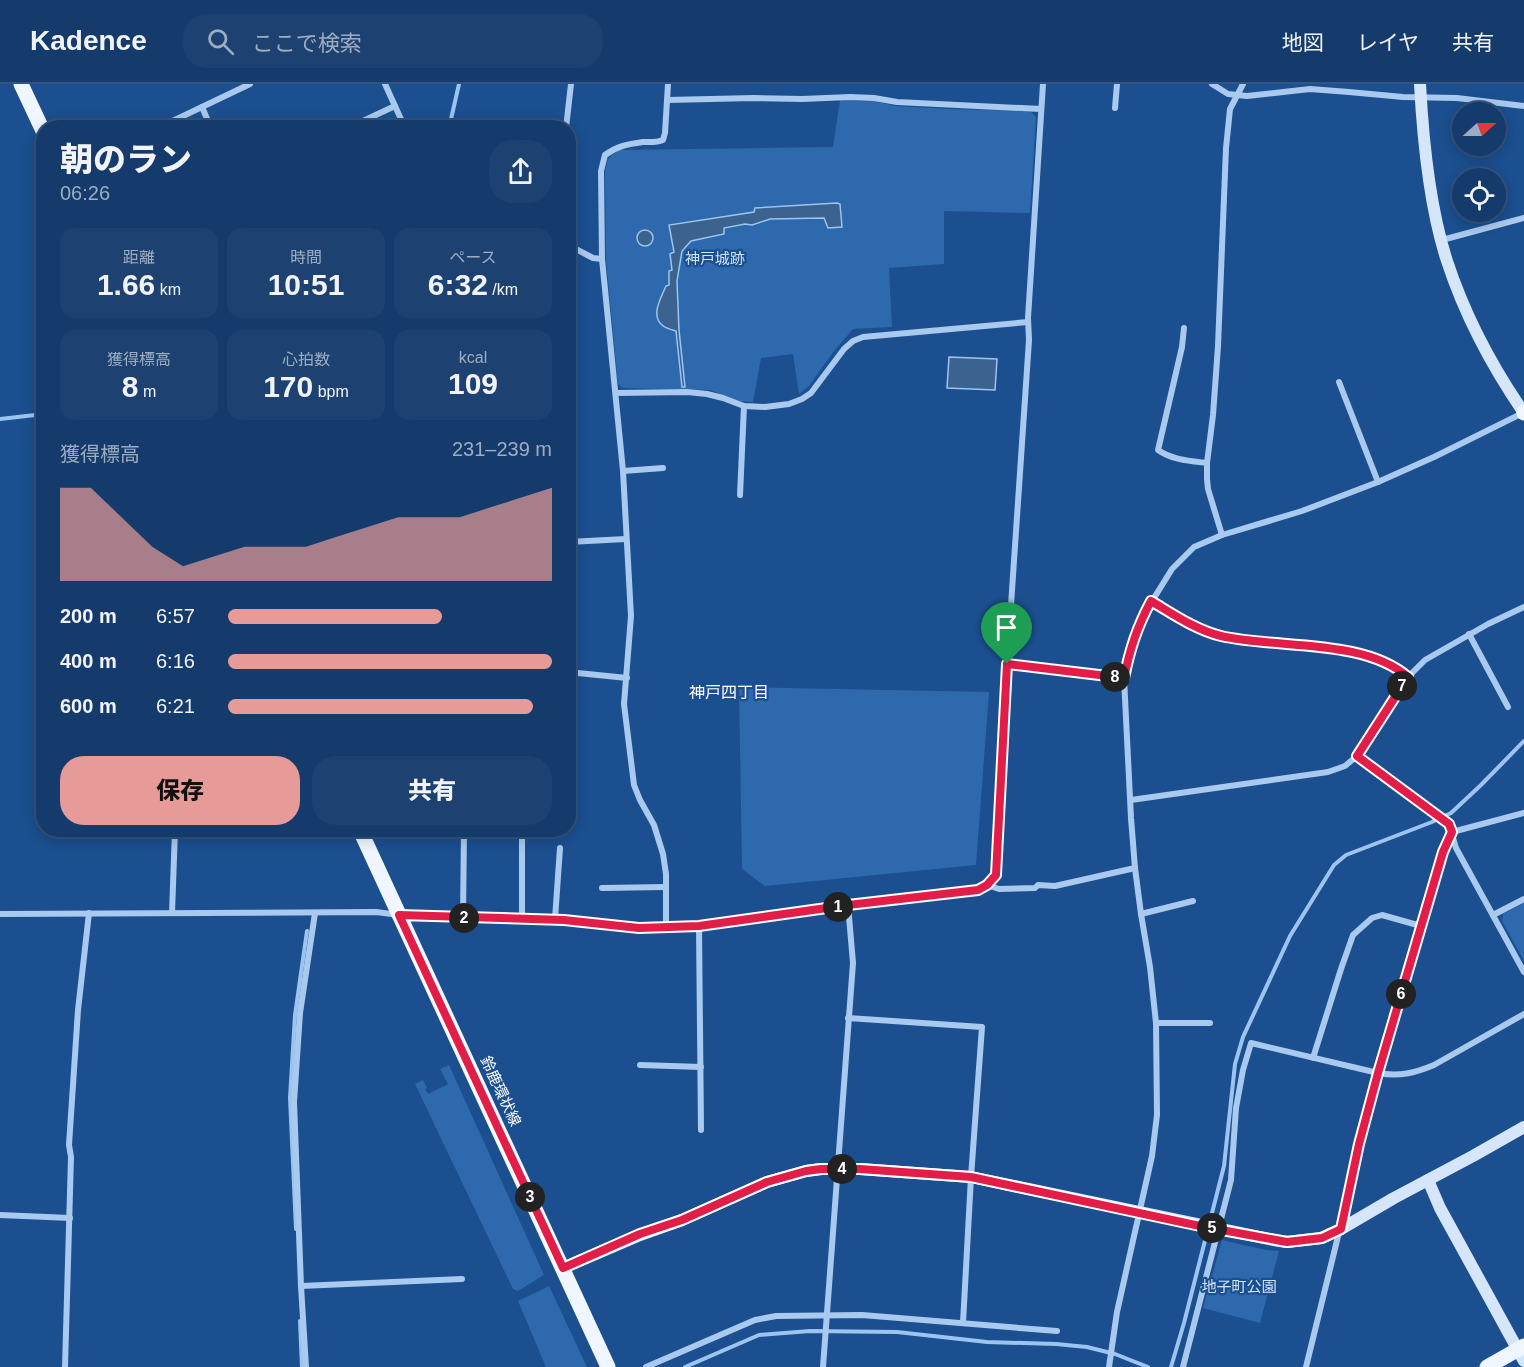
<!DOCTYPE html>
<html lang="ja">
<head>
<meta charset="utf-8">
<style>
	body { margin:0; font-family:Arial,"Noto Sans JP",sans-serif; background:#1d4271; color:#f1f3f6; height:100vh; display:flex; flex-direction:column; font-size:22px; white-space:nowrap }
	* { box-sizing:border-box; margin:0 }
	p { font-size:20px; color:#9dadc1 }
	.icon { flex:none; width:33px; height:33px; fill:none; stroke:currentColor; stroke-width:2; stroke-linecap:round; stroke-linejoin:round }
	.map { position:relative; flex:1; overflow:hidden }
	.details { position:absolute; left:36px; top:36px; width:540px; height:717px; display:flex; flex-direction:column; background:#143b6b; border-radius:24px; box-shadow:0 3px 15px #0003,0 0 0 2px #33557e }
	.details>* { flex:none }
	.needle { width:39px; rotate:69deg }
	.controls { position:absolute; left:1452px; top:18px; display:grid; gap:12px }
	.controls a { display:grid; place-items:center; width:54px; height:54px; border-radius:50%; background:#143b6b; box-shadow:0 3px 15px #0003,0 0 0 2px #33557e; font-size:30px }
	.pin { position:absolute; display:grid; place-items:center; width:51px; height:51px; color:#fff; margin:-62px -26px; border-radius:50% 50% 50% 0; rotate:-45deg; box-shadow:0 0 6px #0007 }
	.pin .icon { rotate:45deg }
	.km { position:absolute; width:30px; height:30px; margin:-15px; border-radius:50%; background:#222; color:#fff; font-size:16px; line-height:30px; text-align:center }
	.round { display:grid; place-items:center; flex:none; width:63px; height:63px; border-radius:24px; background:#1d4271 }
	.head { display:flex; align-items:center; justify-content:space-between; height:102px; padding:0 24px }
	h1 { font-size:33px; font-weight:800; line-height:45px }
	.figures { display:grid; grid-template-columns:repeat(3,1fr); gap:9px; height:102px; padding:6px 24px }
	.figures div { display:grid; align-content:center; border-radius:15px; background:#1d4271; text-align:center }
	.figures b { font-size:30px; font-weight:800 }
	.figures small { font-size:16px; font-weight:400 }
	.figures p { font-size:16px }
	.chart { height:168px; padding:12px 24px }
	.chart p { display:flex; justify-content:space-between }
	.chart svg { width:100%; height:108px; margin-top:6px; fill:#e69b98; opacity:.7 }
	.button { display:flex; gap:12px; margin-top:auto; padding:12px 24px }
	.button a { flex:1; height:69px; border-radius:24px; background:#e69b98; color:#111; font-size:24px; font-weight:800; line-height:69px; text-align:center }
	.button a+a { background:#1d4271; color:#f1f3f6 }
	ul { padding:0 24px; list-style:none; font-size:20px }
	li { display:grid; grid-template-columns:96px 72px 1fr; align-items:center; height:45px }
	li i { height:15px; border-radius:8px; background:#e69b98 }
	header { display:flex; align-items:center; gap:36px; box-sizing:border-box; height:84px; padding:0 30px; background:#143b6b; border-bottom:2px solid #33557e }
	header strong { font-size:28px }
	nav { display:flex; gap:33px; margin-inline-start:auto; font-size:21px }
	.search { width:420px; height:54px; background:#1d4271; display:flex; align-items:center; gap:15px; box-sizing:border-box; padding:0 21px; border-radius:24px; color:#9dadc1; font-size:22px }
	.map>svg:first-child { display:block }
	.green { fill:#2e69ad }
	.water { fill:#3c6290; stroke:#9cc4f0; stroke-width:1.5 }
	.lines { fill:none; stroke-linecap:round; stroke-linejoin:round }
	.stream { stroke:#9cc4f0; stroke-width:4 }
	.street { stroke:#a9c9ee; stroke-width:6 }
	.secondary { stroke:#d6e6fa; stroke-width:12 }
	.primary { stroke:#f0f6ff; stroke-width:15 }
	.route-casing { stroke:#fff; stroke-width:12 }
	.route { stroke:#e11d48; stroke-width:8 }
	.labels { text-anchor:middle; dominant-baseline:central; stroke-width:4.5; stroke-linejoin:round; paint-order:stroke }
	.park-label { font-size:15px; fill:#cfe3fa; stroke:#1b4f8f }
	.street-label { font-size:15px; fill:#fff; stroke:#1b4f8f }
	.neighbourhood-label { font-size:16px; fill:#fff; stroke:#1b4f8f }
</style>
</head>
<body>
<header>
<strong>Kadence</strong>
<div class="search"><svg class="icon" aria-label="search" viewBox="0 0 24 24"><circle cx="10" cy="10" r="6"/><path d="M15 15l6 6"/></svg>ここで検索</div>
<nav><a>地図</a><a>レイヤ</a><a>共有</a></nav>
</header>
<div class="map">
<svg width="1524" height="1283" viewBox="0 0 1524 1283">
	<rect width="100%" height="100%" fill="#1b4f8f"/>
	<!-- green -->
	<g class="green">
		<path d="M840,16L874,17L895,22L949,25L1030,27L1036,33L1030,129L944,127V180L889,184L892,243L853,245L834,267L809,302L799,310L793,270L761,274L753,318L737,317L710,306L623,304L618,300L606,176L605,87L608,75L618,66L833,63Z"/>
		<path d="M739,603L989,608L976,781L765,802L742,785Z"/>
		<path d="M1524,819V877L1502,837L1503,830Z"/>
		<path d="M449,981L544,1191L518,1207L513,1205L415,1000L423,996L427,1004L425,1005L428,1010L448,1000L440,985Z"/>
		<path d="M1222,1156L1266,1166L1279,1167L1260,1239L1203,1224Z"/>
		<path d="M549,1202L587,1283H546L518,1217Z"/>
	</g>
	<!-- water -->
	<g class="water">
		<path d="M837,119L840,120L842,143L828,144L824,134L770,135L752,141L745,140L724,144V150L691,157L682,167L677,197L679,246L685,303H682L676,247C672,246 665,244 662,241C650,231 662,212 666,202L669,201V187L672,186L670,170L674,168L669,141L754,128L755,124Z"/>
		<circle cx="645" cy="154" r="8"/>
		<path d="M949,273L997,275L995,306L947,304Z"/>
	</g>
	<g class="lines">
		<!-- stream -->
		<g class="stream">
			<path d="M449,44L459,0"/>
			<path d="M0,335L44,330"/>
			<path d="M296,1145L290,1014L295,931L307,847"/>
			<path d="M300,1237L302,1283"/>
			<path d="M685,1283L759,1251L810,1247L897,1248L987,1258L1056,1260L1087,1263L1115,1270L1148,1283"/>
			<path d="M1171,1283L1184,1239L1224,1082L1235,980L1243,953L1290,852L1334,781L1346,771L1432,738L1451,729L1481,701L1524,657"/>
		</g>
		<!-- street -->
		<g class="street">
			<path d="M385,0L405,44"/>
			<path d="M1212,0L1228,10L1247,12L1310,5L1349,8L1403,13L1457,14L1524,22"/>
			<path d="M667,16L754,14L802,15L850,13L874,14L897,18L1041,25"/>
			<path d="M202,23L211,44"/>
			<path d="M1115,24L1117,0"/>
			<path d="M158,44L250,0"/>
			<path d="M348,44L395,22"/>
			<path d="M566,44L571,0"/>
			<path d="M1442,156L1524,134"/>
			<path d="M568,161L593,174L602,175"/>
			<path d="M1184,244L1182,263L1158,366C1172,376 1190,377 1207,379"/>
			<path d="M1339,298L1378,398"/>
			<path d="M616,309L687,308L707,310L723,314L744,322L765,323L789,320L802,315L811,309L844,265L853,257L863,253L1028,238"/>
			<path d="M623,387L663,384"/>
			<path d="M740,411L744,322"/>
			<path d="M1222,451L1208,405L1207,395V379L1213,331L1218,262L1226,64L1230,25L1243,0"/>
			<path d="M568,458L626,455"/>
			<path d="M1151,517C1173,530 1196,546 1221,552C1278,565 1362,553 1408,593"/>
			<path d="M1469,550L1508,623"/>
			<path d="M1007,580L1124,594"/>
			<path d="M568,588L627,594"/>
			<path d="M1357,672L1449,740L1456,764L1524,888"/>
			<path d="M1131,716L1328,688L1345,682L1357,672L1408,593L1425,576L1488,540L1524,523"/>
			<path d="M522,746V834"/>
			<path d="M987,801L999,805L1035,804L1038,801L1055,802L1135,784"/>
			<path d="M602,804L665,803"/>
			<path d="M172,829L175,746"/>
			<path d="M0,830L376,828L399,831L421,832L564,836L610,842L639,844H666L699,842L781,832L796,828L978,806L987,801L995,791L1007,580L1029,256L1028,234L1043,0"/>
			<path d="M1141,830L1193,817"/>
			<path d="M1493,831L1524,815"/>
			<path d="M463,834L464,746"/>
			<path d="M555,835L560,764"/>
			<path d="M699,842L701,1046"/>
			<path d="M666,844V790L663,770L654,741L640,716L634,701L624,620L631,532L623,387L602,175L601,87L605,71C617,62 628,60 643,58C650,58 656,59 663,56L665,49L668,0"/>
			<path d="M848,934L982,943L971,1093L963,1239"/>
			<path d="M1156,939H1210"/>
			<path d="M1313,974L1341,885L1353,851L1372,834L1382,831L1421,842"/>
			<path d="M640,981L701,983"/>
			<path d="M0,1131L70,1134"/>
			<path d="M301,1202L462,1195"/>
			<path d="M65,1283L71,1073L69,1061L78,926L89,829"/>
			<path d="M306,1283L301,1202L294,1018L300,929L315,829"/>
			<path d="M646,1283L755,1236L776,1232L862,1231L1057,1247"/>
			<path d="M823,1283L853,879L848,821"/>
			<path d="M1109,1283L1117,1228L1152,1072L1157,1031L1156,939L1150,883L1141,830L1135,784L1131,734L1124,594L1130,563L1141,535L1172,485L1194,463L1222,451L1302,427L1378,398L1434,373L1523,329"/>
			<path d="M1183,1283L1231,1096L1236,1024L1243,986L1251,959L1378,989C1399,993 1415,989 1434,981L1524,930"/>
			<path d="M1306,1283L1378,989L1448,755L1452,748L1524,729"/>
		</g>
		<!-- secondary -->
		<g class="secondary">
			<path d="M1420,0C1423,57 1429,122 1447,177C1465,232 1491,281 1524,329"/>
			<path d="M1428,1096L1440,1124L1524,1277"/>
			<path d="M563,1184L640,1151L682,1136L767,1098L806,1087L821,1085H860L971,1093L1274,1156L1287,1158L1321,1154L1341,1145L1394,1114L1473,1072L1524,1043"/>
		</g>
		<!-- primary -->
		<g class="primary">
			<path d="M21,0L44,49"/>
			<path d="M1524,328V329"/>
			<path d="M360,746L608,1283"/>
			<path d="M1487,1283L1524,1262"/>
		</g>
	</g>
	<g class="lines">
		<defs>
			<path id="route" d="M1151,517C1173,530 1196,546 1221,552C1277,565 1363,554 1408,593L1357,672L1449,740L1452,748L1443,768L1378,989L1359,1060L1341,1145L1322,1154L1287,1158L1200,1142L971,1093L860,1085H821L806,1087L767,1098L682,1136L640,1150L563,1184L399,831L564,836L639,844L699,842L848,821L978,806L987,801L996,791L1007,580L1124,594C1130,565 1137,543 1151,517Z"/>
		</defs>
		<!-- route casing -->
		<use href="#route" class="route-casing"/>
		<!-- route -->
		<use href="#route" class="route"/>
	</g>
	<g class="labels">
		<!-- park labels -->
		<g class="park-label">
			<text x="715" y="174">神戸城跡</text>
			<text x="1239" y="1202">地子町公園</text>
		</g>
		<!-- street labels -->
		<g class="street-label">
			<text transform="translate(501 1007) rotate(65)">鈴鹿環状線</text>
		</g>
		<!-- neighbourhood labels -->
		<g class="neighbourhood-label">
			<text x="729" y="608">神戸四丁目</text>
		</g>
	</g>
</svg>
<div class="controls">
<a><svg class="needle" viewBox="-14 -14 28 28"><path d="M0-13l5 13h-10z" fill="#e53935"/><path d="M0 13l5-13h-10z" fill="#9dadc1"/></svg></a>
<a><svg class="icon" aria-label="locate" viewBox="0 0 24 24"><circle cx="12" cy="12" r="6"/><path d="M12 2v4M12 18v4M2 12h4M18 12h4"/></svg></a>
</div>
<div class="pin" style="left:1007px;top:580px;background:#1e9e55"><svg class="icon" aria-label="arrive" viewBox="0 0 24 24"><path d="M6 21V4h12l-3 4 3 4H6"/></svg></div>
<b class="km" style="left:838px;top:823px">1</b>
<b class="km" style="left:464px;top:834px">2</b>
<b class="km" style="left:530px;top:1113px">3</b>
<b class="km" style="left:842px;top:1085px">4</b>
<b class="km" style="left:1212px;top:1144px">5</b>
<b class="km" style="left:1401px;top:910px">6</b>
<b class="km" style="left:1402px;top:602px">7</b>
<b class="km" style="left:1115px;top:593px">8</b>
<section class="details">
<div class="head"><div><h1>朝のラン</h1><p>06:26</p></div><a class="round"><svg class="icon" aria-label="share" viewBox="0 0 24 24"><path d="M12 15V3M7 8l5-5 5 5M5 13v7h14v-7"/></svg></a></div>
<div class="figures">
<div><p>距離</p><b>1.66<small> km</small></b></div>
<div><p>時間</p><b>10:51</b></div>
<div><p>ペース</p><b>6:32<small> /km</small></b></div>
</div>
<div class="figures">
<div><p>獲得標高</p><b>8<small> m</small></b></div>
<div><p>心拍数</p><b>170<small> bpm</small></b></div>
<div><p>kcal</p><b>109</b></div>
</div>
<div class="chart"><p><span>獲得標高</span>231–239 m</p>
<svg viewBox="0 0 160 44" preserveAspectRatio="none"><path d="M0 44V6L10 6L20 18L30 30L40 38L50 34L60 30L70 30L80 30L90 26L100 22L110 18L120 18L130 18L140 14L150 10L160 6V44z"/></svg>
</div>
<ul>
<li><b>200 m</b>6:57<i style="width:66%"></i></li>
<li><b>400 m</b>6:16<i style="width:100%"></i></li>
<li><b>600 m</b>6:21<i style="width:94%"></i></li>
</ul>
<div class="button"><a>保存</a><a>共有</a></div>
</section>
</div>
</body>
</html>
